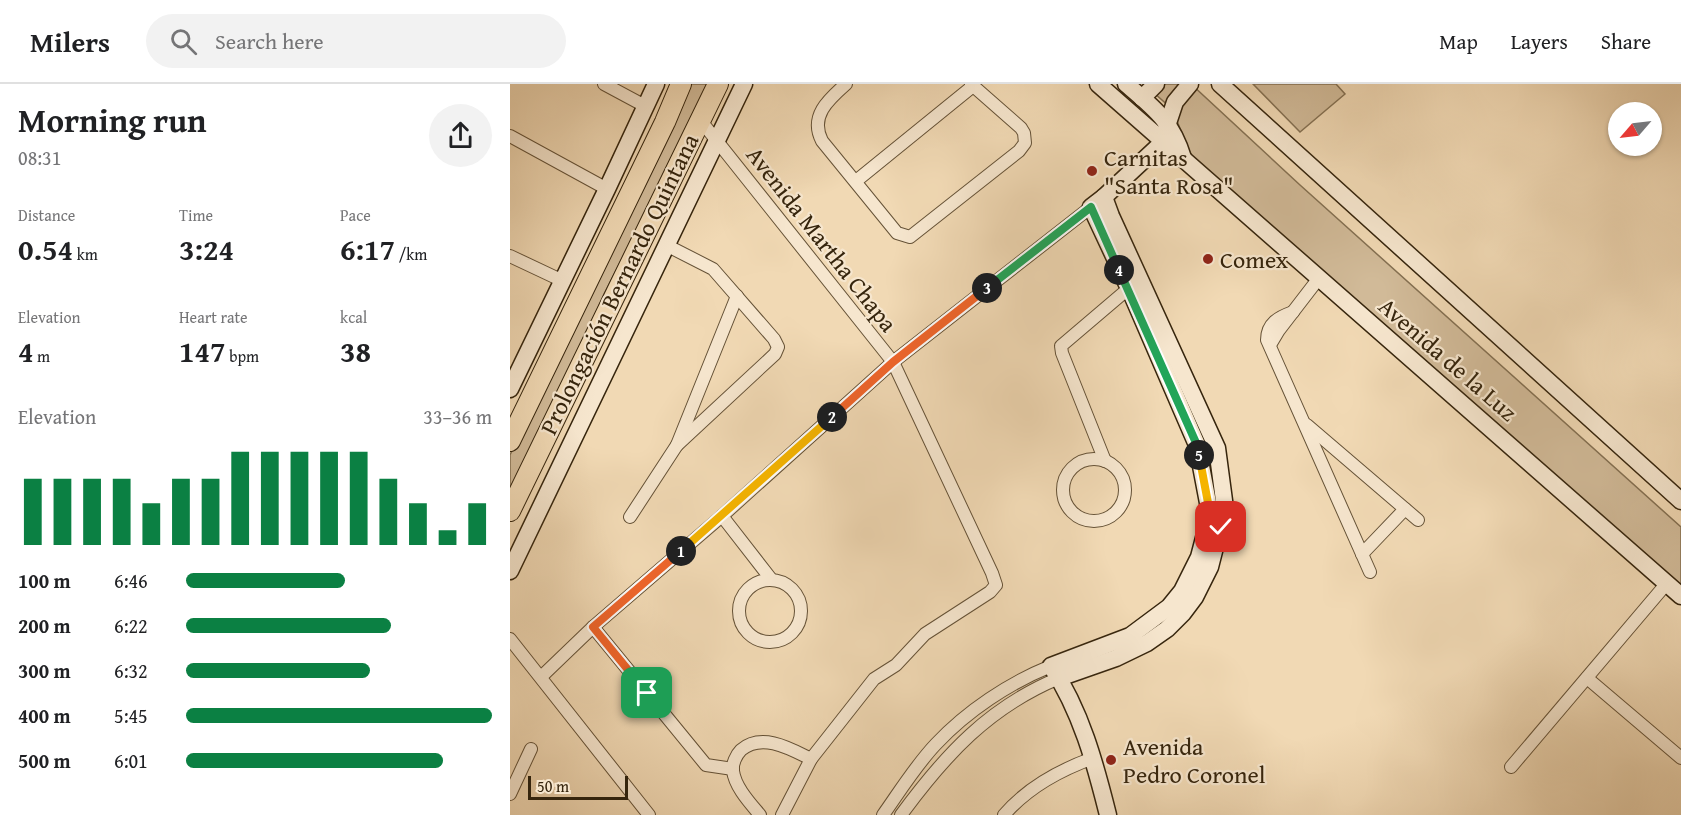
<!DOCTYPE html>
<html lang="en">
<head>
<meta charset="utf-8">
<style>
	body { margin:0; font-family:"Gentium Book Plus",serif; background:#f2f2f2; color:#202124; height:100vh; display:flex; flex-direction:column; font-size:22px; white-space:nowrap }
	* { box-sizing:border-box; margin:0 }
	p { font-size:20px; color:#757577 }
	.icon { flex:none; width:33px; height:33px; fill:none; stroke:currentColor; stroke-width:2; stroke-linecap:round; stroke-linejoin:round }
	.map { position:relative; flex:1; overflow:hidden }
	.panel { display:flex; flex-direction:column; background:#fff; width:510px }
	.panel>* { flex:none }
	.needle { width:39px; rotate:242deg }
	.fabs { position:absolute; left:1098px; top:18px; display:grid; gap:12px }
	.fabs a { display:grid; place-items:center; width:54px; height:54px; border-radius:50%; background:#fff; box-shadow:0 2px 4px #0004; font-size:30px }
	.scale { position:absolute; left:18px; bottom:15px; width:100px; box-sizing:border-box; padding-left:6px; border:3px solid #36250d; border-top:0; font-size:16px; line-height:21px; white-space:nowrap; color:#36250d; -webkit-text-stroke:4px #f6e6ce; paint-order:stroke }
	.pin { position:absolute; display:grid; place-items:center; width:51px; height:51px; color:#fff; margin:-26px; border-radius:12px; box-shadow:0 3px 9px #0006 }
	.km { position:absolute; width:30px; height:30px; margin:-15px; border-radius:50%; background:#222; color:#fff; font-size:16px; line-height:30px; text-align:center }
	.round { display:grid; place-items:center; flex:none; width:63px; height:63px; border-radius:32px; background:#f2f2f2 }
	.head { display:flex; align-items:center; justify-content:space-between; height:102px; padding:0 18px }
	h1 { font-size:33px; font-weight:600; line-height:45px }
	.metrics { display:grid; grid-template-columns:repeat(3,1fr); gap:9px; height:102px; padding:6px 18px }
	.metrics div { display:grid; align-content:center }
	.metrics b { font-size:30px; font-weight:600 }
	.metrics small { font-size:16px; font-weight:400 }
	.metrics p { font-size:16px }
	.chart { height:168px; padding:12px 18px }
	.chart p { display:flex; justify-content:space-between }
	.chart svg { width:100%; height:108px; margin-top:6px; stroke:#0b8043; stroke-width:6 }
	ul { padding:0 18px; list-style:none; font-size:20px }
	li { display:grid; grid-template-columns:96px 72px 1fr; align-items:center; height:45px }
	li i { height:15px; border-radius:8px; background:#0b8043 }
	header { display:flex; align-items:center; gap:36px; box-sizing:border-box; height:84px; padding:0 30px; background:#fff; border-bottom:2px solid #e0e0e0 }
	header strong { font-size:28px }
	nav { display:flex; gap:33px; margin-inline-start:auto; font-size:21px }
	.search { width:420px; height:54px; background:#f2f2f2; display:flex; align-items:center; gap:15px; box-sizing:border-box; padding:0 21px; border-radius:33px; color:#757577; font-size:22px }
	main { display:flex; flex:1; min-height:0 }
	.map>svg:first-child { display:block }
	.green { fill:#d1ba98; stroke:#847052; stroke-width:1.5 }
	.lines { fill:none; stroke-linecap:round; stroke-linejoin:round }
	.street-casing { stroke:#655237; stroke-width:14 }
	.secondary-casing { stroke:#36250d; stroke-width:19 }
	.primary-casing { stroke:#36250d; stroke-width:22 }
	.street { stroke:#f6e6ce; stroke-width:12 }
	.secondary { stroke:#f6e6ce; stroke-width:16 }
	.primary { stroke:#f1d9b4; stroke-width:20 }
	.split-1-casing { stroke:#fff; stroke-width:12 }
	.split-2-casing { stroke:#fff; stroke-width:12 }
	.split-3-casing { stroke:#fff; stroke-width:12 }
	.split-4-casing { stroke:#fff; stroke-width:12 }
	.split-5-casing { stroke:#fff; stroke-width:12 }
	.split-6-casing { stroke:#fff; stroke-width:12 }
	.split-1 { stroke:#f0652b; stroke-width:8 }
	.split-2 { stroke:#f5b400; stroke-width:8 }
	.split-3 { stroke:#f0652b; stroke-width:8 }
	.split-4 { stroke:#22a559; stroke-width:8 }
	.split-5 { stroke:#22a559; stroke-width:8 }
	.split-6 { stroke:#f5b400; stroke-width:8 }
	.poi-dot { fill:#8f2418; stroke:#f6e6ce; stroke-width:2 }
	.labels { text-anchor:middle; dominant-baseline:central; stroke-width:4.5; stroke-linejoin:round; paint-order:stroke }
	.poi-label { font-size:24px; fill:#36250d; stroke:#f6e6ce; text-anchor:start }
	.street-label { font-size:24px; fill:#36250d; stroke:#f6e6ce }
</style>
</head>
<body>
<header>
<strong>Milers</strong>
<div class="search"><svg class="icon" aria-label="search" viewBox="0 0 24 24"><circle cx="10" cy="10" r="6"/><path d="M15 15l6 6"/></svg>Search here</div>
<nav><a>Map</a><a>Layers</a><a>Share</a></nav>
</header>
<main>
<section class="panel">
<div class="head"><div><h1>Morning run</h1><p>08:31</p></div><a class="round"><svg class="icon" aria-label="share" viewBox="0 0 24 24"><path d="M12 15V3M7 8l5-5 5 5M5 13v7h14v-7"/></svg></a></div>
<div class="metrics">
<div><p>Distance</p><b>0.54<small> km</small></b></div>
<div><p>Time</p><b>3:24</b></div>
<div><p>Pace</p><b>6:17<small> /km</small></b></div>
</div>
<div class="metrics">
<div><p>Elevation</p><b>4<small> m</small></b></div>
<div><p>Heart rate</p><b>147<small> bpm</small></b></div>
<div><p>kcal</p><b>38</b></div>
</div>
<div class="chart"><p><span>Elevation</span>33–36 m</p>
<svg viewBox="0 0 160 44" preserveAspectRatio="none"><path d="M5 44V17M15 44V17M25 44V17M35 44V17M45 44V27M55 44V17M65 44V17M75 44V6M85 44V6M95 44V6M105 44V6M115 44V6M125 44V17M135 44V27M145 44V38M155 44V27"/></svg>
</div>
<ul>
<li><b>100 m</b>6:46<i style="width:52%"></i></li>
<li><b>200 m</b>6:22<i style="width:67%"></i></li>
<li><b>300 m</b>6:32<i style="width:60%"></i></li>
<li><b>400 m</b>5:45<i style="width:100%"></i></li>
<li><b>500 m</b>6:01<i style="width:84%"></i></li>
</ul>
</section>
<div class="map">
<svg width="1171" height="731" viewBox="0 0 1171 731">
	<rect width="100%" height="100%" fill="#f1d9b4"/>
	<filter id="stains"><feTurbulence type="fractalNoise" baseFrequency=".00333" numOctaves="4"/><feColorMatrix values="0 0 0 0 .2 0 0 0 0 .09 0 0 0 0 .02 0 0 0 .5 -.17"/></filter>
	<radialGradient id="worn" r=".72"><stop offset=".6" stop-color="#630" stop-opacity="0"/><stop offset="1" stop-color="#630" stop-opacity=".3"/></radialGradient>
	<!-- green -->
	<g class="green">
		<path d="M176,0H201L94,210L0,430V371Z"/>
		<path d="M634,0H681L790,101L1171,443V505L681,71L662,25Z"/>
		<path d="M743,0H826L835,10L790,48Z"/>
	</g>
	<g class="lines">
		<defs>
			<g id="street">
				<path d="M94,0L135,22"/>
				<path d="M336,0C319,15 299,32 312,57L387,149L400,153L509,67L515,59L514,49L511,44L461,0"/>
				<path d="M191,37L383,278L482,489L486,501L480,508L415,550L386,581L364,595L301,675L272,731"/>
				<path d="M0,52L97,105"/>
				<path d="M346,97L463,2"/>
				<path d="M156,161L203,185L264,255L268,263L265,270L167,361"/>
				<path d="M0,172L53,197"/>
				<path d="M783,228C769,233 757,239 757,256L860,488"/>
				<path d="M760,261L769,246L809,194"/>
				<path d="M797,341L908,436"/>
				<circle cx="584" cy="406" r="31"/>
				<path d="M595,377L552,269L551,262L625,199"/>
				<path d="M212,432L261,495"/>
				<path d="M120,433L167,361L227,212"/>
				<path d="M852,470L895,425"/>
				<circle cx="260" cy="527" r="31"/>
				<path d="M83,543L196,681L223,685"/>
				<path d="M0,555L139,731"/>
				<path d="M31,593L83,543L212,432L383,278L581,123"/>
				<path d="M1077,594L1171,674"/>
				<path d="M1001,683L1157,499"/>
				<path d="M0,710L21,665"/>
				<path d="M250,731C240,719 225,703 223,687C222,680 226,671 231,666C252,648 281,665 301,675"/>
				<path d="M373,731C390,707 406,681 426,660C457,627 499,599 541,582"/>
				<path d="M391,731C435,671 479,623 549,594"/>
				<path d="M494,731C517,704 550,686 583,674"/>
			</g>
			<g id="secondary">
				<path d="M588,0L1171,512"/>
				<path d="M616,0C644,24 662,37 673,74"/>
				<path d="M710,0L1171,417"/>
				<path d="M632,14L646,0"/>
				<path d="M655,48L665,18L680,0"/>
				<path d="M0,305L97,105L146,0"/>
				<path d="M0,487L234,0"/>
				<path d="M549,594L606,574L637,559L657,545L673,529L685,513L700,483L715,424L707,364L601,132L594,113"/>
				<path d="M598,731C585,679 571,627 541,582L620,552L659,523L672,507L689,473L698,439L699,424L687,361L623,213L581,123L594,113L653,58"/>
			</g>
			<g id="primary">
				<path d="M0,357L155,38L171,0"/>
				<path d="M0,427L208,0"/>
			</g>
		</defs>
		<!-- street casing -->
		<use href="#street" class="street-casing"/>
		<!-- secondary casing -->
		<use href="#secondary" class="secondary-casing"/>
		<!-- primary casing -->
		<use href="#primary" class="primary-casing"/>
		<!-- street -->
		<use href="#street" class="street"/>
		<!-- secondary -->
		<use href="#secondary" class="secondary"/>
		<!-- primary -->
		<use href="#primary" class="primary"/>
	</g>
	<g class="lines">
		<defs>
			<path id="split-1" d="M137,609L83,543L171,467"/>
			<path id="split-2" d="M171,467L322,333"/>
			<path id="split-3" d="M322,333L383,278L477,204"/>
			<path id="split-4" d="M477,204L581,123L609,186"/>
			<path id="split-5" d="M609,186L687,361L689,371"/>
			<path id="split-6" d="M689,371L699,424L698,439L711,443"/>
		</defs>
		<!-- split-1 casing -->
		<use href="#split-1" class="split-1-casing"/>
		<!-- split-2 casing -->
		<use href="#split-2" class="split-2-casing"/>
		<!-- split-3 casing -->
		<use href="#split-3" class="split-3-casing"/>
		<!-- split-4 casing -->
		<use href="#split-4" class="split-4-casing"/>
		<!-- split-5 casing -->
		<use href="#split-5" class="split-5-casing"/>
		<!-- split-6 casing -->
		<use href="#split-6" class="split-6-casing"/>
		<!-- split-1 -->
		<use href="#split-1" class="split-1"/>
		<!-- split-2 -->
		<use href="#split-2" class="split-2"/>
		<!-- split-3 -->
		<use href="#split-3" class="split-3"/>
		<!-- split-4 -->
		<use href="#split-4" class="split-4"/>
		<!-- split-5 -->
		<use href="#split-5" class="split-5"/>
		<!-- split-6 -->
		<use href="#split-6" class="split-6"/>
	</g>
	<!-- markers -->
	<g class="poi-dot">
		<circle cx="582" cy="87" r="6"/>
		<circle cx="698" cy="175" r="6"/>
		<circle cx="601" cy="676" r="6"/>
	</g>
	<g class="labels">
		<!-- poi labels -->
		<g class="poi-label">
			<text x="594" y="73">Carnitas<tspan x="594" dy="28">"Santa Rosa"</tspan></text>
			<text x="710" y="175">Comex</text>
			<text x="613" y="662">Avenida<tspan x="613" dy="28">Pedro Coronel</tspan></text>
		</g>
		<!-- street labels -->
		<g class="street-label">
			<text transform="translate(312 155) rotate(52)">Avenida Martha Chapa</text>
			<text transform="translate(109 200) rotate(-64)">Prolongación Bernardo Quintana</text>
			<text transform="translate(938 275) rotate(41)">Avenida de la Luz</text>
		</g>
	</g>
	<rect width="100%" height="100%" filter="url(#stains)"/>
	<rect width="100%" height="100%" fill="url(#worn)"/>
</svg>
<div class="fabs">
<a><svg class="needle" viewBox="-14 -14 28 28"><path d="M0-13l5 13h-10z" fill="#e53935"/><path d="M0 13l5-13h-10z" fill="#757577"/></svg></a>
</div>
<div class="scale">50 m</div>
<div class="pin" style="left:137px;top:609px;background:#1e9e55"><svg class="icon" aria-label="arrive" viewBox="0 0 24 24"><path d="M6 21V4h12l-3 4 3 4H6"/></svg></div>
<div class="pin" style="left:711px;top:443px;background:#d93025"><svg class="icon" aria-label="check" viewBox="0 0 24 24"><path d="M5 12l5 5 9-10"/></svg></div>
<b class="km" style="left:171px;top:467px">1</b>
<b class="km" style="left:322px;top:333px">2</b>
<b class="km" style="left:477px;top:204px">3</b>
<b class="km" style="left:609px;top:186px">4</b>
<b class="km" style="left:689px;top:371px">5</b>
</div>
</main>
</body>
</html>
